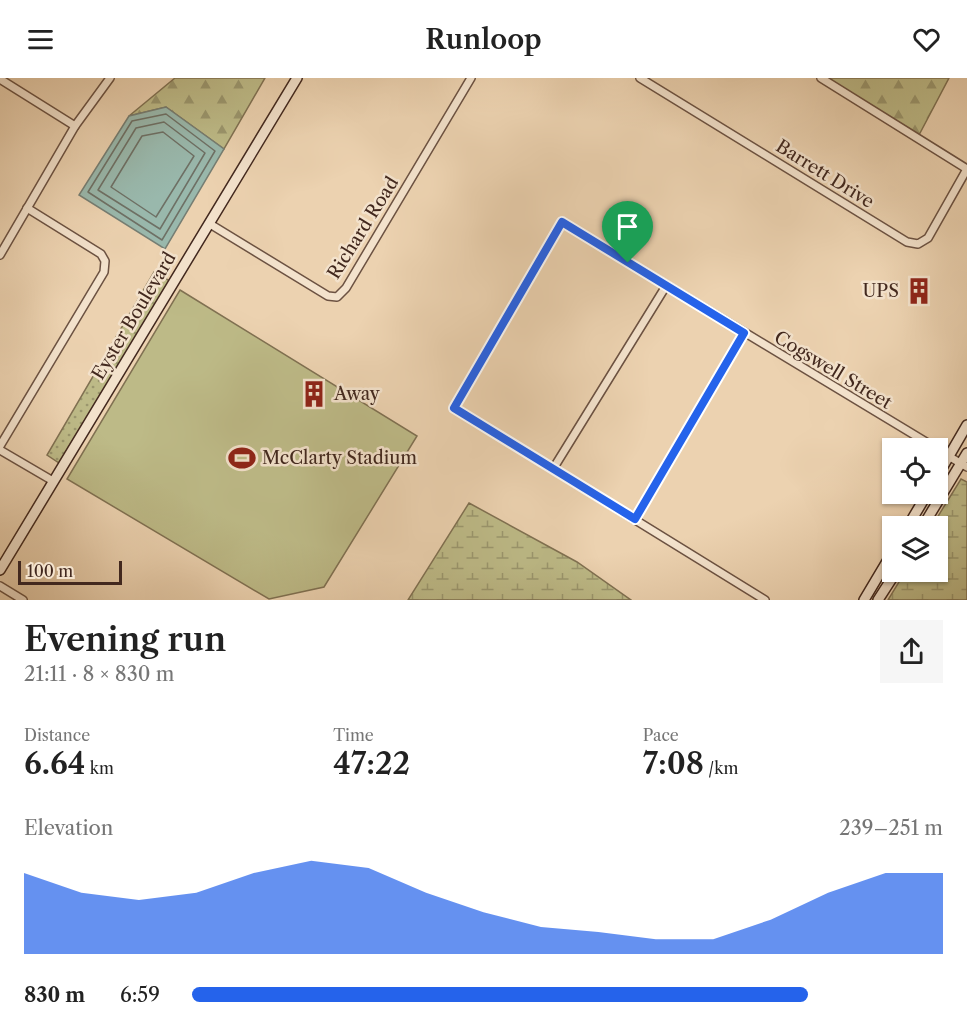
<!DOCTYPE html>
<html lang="en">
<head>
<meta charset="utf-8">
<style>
	body { margin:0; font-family:"Libre Caslon Text",serif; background:#f6f6f6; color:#222; height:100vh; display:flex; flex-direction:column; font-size:22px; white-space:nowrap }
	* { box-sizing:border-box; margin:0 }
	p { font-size:20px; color:#767676 }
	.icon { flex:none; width:33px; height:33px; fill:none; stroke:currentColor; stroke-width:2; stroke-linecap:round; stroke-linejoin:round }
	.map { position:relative; height:522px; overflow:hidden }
	.sheet { display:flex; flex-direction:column; background:#fff; flex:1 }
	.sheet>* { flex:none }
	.controls { position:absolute; left:882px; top:360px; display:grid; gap:12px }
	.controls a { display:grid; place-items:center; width:66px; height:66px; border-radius:0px; background:#fff; box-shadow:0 2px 4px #0004; font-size:30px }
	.scale { position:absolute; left:18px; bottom:15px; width:104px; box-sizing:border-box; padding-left:6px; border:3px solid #42281e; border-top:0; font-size:16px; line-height:21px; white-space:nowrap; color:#42281e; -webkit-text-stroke:4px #f3e2cc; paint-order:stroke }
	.pin { position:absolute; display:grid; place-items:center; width:51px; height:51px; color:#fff; margin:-62px -26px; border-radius:50% 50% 50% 0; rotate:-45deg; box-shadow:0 0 6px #0007 }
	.pin .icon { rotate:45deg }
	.round { display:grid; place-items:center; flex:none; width:63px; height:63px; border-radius:0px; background:#f6f6f6 }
	.head { display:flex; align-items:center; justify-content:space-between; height:102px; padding:0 24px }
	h1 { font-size:33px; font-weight:600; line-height:45px }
	.metrics { display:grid; grid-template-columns:repeat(3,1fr); gap:9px; height:102px; padding:6px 24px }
	.metrics div { display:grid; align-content:center }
	.metrics b { font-size:30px; font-weight:600 }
	.metrics small { font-size:16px; font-weight:400 }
	.metrics p { font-size:16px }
	.chart { height:168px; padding:12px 24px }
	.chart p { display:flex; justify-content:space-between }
	.chart svg { width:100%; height:108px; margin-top:6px; fill:#2563eb; opacity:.7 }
	ul { padding:0 24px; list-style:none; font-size:20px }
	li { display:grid; grid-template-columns:96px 72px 1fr; align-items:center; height:45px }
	li i { height:15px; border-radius:8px; background:#2563eb }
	header { display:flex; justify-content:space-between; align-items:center; height:78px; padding:0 24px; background:#fff; font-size:27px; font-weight:600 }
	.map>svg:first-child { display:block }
	.green { fill:url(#green-dots); stroke:#807152; stroke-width:1.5 }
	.forest { fill:url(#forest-firs); stroke:#807152; stroke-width:1.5 }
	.wetland { fill:url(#wetland-marsh); stroke:#807152; stroke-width:1.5 }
	.pitch { fill:#bdba87; stroke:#807152; stroke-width:1.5 }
	.water { fill:#99b8ac; stroke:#767e73; stroke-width:1.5 }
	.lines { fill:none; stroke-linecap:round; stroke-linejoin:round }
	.shore { stroke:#6e7065; stroke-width:1.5 }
	.street-casing { stroke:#6c5242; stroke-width:10 }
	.secondary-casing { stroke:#42281e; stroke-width:12 }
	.street { stroke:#f3e2cc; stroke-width:7 }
	.secondary { stroke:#f3e2cc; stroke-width:9 }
	.route-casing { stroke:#fff; stroke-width:12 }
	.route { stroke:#2563eb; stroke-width:8 }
	.labels { text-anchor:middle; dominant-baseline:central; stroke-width:5; stroke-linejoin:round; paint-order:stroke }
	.street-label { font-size:18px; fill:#42281e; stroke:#f3e2cc }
	.poi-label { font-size:18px; fill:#42281e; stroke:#f3e2cc; text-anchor:start }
</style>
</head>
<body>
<header><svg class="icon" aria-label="menu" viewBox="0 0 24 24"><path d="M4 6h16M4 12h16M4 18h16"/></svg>Runloop<svg class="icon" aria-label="heart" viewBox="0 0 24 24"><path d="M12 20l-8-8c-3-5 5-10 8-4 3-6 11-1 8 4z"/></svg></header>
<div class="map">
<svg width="967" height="522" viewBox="0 0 967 522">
	<defs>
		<pattern id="green-dots" width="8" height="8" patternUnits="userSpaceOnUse" patternTransform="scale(1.5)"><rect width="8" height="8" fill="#bdba87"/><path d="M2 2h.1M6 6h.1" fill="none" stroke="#9b976e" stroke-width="1.8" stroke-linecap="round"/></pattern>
		<pattern id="forest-firs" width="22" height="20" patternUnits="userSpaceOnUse" patternTransform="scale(1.5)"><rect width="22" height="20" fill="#bdba87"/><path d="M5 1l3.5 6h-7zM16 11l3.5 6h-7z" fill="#9b976e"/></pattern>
		<pattern id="wetland-marsh" width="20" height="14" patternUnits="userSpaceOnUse" patternTransform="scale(1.5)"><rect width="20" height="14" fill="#bdba87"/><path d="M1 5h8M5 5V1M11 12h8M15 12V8" fill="none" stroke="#9b976e"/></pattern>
	</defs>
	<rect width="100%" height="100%" fill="#ecd2b0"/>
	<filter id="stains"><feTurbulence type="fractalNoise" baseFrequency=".00333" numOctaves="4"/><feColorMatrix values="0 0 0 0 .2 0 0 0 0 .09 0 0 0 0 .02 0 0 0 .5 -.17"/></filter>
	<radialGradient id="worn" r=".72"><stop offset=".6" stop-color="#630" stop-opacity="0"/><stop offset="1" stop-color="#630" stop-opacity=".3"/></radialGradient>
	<!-- green -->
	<path class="green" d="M154,194L170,203L59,385L47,377Z"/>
	<!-- forest -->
	<g class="forest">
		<path d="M175,0H265L224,71L166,29L129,38Z"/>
		<path d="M827,0H949L919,57Z"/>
	</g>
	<!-- wetland -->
	<g class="wetland">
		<path d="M961,401L967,404V522H888L905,494H938V448H932Z"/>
		<path d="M469,425L577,484L631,522H408Z"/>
	</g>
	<!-- pitch -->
	<path class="pitch" d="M180,212L417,358L324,509L269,521L67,401Z"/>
	<!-- water -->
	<path class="water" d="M166,29L224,71L165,171L79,117L129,38Z"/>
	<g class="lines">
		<!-- shore -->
		<g class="shore">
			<path d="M166,36L215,73L162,162L88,114L132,43Z"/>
			<path d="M164,44L205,75L160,151L98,112L136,50Z"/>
			<path d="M163,54L194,78L156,139L111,109L142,58Z"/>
		</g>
		<defs>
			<g id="street">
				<path d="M640,0L907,164L918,166L928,160L967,91"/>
				<path d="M821,0L967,91"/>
				<path d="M0,1L75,48"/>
				<path d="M210,146L328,218L337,219L346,210L471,0"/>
				<path d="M0,177L75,48L110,0"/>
				<path d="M0,368L104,194L105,183L101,176L27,130"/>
				<path d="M0,372L53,403"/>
				<path d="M938,372L967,389"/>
				<path d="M553,391L666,208"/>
				<path d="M635,441L744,255"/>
				<path d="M0,508L23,522"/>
				<path d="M765,522L454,330L562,144L936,370"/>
			</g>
			<g id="secondary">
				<path d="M938,397L967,347"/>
				<path d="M908,448L927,416"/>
				<path d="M923,448L967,375"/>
				<path d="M0,492L297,0"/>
				<path d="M864,522L892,475"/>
				<path d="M878,522L896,494"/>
			</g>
		</defs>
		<!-- street casing -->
		<use href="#street" class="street-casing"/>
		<!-- secondary casing -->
		<use href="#secondary" class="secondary-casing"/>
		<!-- street -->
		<use href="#street" class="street"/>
		<!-- secondary -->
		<use href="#secondary" class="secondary"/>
	</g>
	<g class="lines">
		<defs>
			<path id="route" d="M562,144L744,255L635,441L454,330Z"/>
		</defs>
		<!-- route casing -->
		<use href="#route" class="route-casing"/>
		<!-- route -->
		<use href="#route" class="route"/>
	</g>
	<!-- icons -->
	<defs>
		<symbol id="building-bare" viewBox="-9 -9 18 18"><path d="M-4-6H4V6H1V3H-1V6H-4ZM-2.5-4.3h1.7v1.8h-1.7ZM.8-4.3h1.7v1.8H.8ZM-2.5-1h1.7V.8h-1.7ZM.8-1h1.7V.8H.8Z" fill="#8f2418" stroke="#f3e2cc" stroke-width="2.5" paint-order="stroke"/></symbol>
		<symbol id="stadium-bare" viewBox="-9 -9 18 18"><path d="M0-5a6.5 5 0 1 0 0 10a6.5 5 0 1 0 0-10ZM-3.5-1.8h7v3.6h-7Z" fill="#8f2418" stroke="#f3e2cc" stroke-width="2.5" paint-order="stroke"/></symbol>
	</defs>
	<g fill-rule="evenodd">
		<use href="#building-bare" x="900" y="194" width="38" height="38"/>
		<use href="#building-bare" x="295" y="297" width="38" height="38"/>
		<use href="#stadium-bare" x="223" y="361" width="38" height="38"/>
	</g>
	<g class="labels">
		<!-- street labels -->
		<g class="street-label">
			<text transform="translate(825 96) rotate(32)">Barrett Drive</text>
			<text transform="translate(363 150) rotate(-58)">Richard Road</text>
			<text transform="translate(134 238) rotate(-59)">Eyster Boulevard</text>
			<text transform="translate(833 292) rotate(31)">Cogswell Street</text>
		</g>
		<!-- poi labels -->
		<g class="poi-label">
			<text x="899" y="213" text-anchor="end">UPS</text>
			<text x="334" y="316">Away</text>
			<text x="262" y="380">McClarty Stadium</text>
		</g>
	</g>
	<rect width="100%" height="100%" filter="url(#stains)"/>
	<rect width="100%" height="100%" fill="url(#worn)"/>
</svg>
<div class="controls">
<a><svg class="icon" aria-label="locate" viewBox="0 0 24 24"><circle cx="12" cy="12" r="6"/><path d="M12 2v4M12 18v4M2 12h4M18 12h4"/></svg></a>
<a><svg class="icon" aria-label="layers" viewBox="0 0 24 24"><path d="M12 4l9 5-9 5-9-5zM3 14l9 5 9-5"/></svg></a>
</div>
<div class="scale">100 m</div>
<div class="pin" style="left:628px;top:185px;background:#1e9e55"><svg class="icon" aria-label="arrive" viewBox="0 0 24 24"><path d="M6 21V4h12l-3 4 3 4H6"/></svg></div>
</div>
<section class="sheet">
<div class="head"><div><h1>Evening run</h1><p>21:11 · 8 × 830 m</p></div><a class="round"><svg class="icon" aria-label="share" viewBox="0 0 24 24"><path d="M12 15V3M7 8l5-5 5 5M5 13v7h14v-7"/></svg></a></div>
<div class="metrics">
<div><p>Distance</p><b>6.64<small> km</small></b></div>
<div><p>Time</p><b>47:22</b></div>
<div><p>Pace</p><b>7:08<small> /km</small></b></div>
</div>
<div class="chart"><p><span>Elevation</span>239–251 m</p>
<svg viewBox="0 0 160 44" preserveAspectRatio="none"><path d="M0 44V11L10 19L20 22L30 19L40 11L50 6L60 9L70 19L80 27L90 33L100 35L110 38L120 38L130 30L140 19L150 11L160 11V44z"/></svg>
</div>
<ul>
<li><b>830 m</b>6:59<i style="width:82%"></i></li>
</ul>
</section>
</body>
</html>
